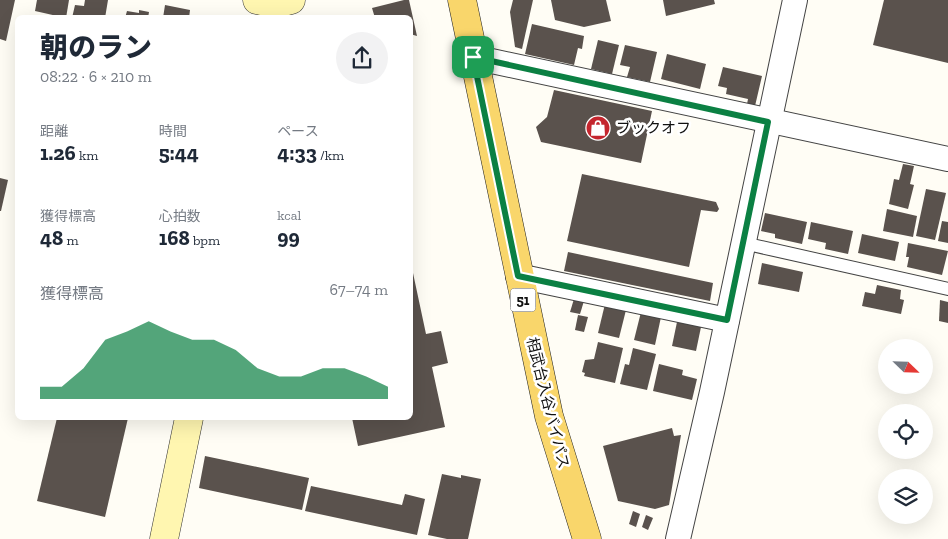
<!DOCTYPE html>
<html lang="ja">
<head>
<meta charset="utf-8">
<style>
	body { margin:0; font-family:"Zilla Slab","Noto Sans JP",serif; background:#f2f2f3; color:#1f2937; height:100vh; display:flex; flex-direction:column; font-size:19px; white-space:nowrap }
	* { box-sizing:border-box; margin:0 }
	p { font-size:16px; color:#747a83 }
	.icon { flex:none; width:28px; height:28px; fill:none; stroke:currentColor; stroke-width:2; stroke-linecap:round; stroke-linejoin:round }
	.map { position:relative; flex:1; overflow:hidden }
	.details { position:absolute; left:15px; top:15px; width:398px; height:405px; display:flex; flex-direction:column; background:#fff; border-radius:8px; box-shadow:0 5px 20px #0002 }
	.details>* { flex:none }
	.needle { width:32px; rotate:113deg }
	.fabs { position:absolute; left:878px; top:339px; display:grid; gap:10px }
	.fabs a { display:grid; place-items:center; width:55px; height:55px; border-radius:50%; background:#fff; box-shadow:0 5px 20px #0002; font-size:25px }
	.pin { position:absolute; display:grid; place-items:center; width:42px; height:42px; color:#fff; margin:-21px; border-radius:10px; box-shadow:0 2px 8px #0006 }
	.round { display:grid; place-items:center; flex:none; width:52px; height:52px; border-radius:26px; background:#f2f2f3 }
	.overview { display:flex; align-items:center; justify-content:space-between; height:85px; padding:0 25px }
	h1 { font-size:28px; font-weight:800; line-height:38px }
	.metrics { display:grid; grid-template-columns:repeat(3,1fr); gap:8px; height:85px; padding:5px 25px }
	.metrics div { display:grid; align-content:center }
	.metrics b { font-size:21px; font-weight:800 }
	.metrics small { font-size:14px; font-weight:400 }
	.metrics p { font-size:14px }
	.chart { height:140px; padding:10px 25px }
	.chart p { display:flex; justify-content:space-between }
	.chart svg { width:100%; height:90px; margin-top:5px; fill:#0b8043; opacity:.7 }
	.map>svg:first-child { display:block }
	.building { fill:#5a524d }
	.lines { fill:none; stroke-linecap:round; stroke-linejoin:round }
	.lane-casing { stroke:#444; stroke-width:14 }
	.street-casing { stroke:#444; stroke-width:26 }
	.secondary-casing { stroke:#333; stroke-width:29 }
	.primary-casing { stroke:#222; stroke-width:29 }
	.lane { stroke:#fff; stroke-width:12 }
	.street { stroke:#fff; stroke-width:24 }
	.secondary { stroke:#fff6b0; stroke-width:28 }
	.primary { stroke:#f9d66b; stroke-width:28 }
	.route-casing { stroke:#fff; stroke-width:10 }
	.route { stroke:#0b8043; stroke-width:6 }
	.labels { text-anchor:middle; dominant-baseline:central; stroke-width:5; stroke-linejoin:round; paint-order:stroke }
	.shield { fill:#fff; stroke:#585858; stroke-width:1 }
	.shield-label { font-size:14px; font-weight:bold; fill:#111 }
	.poi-label { font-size:15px; fill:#111; stroke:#fff; text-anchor:start }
	.street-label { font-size:15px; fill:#111; stroke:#fff }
</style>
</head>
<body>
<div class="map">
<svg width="948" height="539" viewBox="0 0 948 539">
	<rect width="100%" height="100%" fill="#fffdf5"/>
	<!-- building -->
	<g class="building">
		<path d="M0,0H15L6,41L0,39Z"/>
		<path d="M37,0H69L66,18L35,11Z"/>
		<path d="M85,0H108L105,18H72L75,5L84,6Z"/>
		<path d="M404,0H409L417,36L410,34V18H375L372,8Z"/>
		<path d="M513,0H533L522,49L515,47L510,12Z"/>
		<path d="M551,0H606L611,21L584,27L555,20Z"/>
		<path d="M663,0H714L715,4L666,16Z"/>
		<path d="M884,0H948V63L873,45Z"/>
		<path d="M165,5L190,10L189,18H163Z"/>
		<path d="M139,10L149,12L148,18H125L127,11L139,13Z"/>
		<path d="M532,24L584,36L582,49L578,48L574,65L525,54Z"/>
		<path d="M598,40L619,45L612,74L591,69Z"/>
		<path d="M625,45L657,52L650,82L627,77L630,67L620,65Z"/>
		<path d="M667,54L706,64L700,89L661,79Z"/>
		<path d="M723,67L762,76L755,106L747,104L748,99L726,94L727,88L718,86Z"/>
		<path d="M554,90L652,111L641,163L541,142L536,127L547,117Z"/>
		<path d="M903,164L914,166L910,184L914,185L908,209L889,204L894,179L899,180Z"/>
		<path d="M582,174L716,202L719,209L717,212L701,210L689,267L567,241Z"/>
		<path d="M0,178L8,180L1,211H0Z"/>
		<path d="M926,189L946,193L935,240L916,236Z"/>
		<path d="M887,209L917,216L913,237L883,231Z"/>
		<path d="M765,213L807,222L802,244L775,238V234L761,231Z"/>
		<path d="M942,221L948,222V243L938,241Z"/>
		<path d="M811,222L853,231L848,254L825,249L826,243L808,239Z"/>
		<path d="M862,234L899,242L895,261L858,253Z"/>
		<path d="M908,243L948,251L942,275L907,267L909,257H906Z"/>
		<path d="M568,252L713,283L710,301L564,271Z"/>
		<path d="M762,263L803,272L799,292L758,284Z"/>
		<path d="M413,273L426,334L441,331L448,363L432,367L445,427L358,446L352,418H410V274Z"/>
		<path d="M877,285L901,290L900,299L904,300L901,314L862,306L865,292L875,294Z"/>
		<path d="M574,299L584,301L580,314L570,312Z"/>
		<path d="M940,300L948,302V323L939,321Z"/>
		<path d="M605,304L626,310L619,338L598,333Z"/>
		<path d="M641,312L661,317L655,345L634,340Z"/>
		<path d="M578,315L588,317L584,332L575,330Z"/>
		<path d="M677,322L701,327L696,351L672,346Z"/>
		<path d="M598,342L623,348L615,383L584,376L585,373L582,372L585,360L594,359Z"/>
		<path d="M633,348L656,354L647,390L620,384L625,364L629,365Z"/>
		<path d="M659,364L683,370L682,375L697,379L692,400L653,391Z"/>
		<path d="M57,418H128L105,517L37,501Z"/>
		<path d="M672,428L674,436L681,435L669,505L655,509L618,501L603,446Z"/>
		<path d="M205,456L309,478L302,510L199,488Z"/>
		<path d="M442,474L461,478V475L481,479L468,539H447L428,535Z"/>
		<path d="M311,486L402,505L405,494L425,499L417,535L305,511Z"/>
		<path d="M633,511L640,514L636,527L629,524Z"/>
		<path d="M646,515L653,518L648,530L642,527Z"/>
	</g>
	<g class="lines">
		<defs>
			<path id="lane" d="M743,243L948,289"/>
			<g id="street">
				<path d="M473,57L948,159"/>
				<path d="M518,276L727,320"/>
				<path d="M678,539L712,392L795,0"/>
			</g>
			<g id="secondary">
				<path d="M257,0L276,4L291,0"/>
				<path d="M164,539L189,418"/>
			</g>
			<path id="primary" d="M462,0L549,416L587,539"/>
		</defs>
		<!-- lane casing -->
		<use href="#lane" class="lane-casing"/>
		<!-- street casing -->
		<use href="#street" class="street-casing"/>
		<!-- secondary casing -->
		<use href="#secondary" class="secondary-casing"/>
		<!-- primary casing -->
		<use href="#primary" class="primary-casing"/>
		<!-- lane -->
		<use href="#lane" class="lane"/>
		<!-- street -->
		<use href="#street" class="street"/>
		<!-- secondary -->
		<use href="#secondary" class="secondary"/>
		<!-- primary -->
		<use href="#primary" class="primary"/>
	</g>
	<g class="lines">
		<defs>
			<path id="route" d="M473,57L768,122L727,320L518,276Z"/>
		</defs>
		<!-- route casing -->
		<use href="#route" class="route-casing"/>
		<!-- route -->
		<use href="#route" class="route"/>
	</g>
	<!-- icons -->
	<defs>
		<symbol id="shop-disc" viewBox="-11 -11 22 22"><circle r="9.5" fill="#c4262e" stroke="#fff"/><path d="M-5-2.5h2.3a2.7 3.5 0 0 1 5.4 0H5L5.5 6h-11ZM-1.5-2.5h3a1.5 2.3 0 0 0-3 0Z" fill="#fff"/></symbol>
	</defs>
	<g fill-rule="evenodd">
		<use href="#shop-disc" x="584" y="114" width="28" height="28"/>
	</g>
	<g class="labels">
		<!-- shield labels -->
		<rect class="shield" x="510.5" y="288.5" width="25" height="23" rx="4"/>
		<g class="shield-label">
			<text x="523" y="300">51</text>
		</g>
		<!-- poi labels -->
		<g class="poi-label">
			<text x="616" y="128">ブックオフ</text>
		</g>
		<!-- street labels -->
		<g class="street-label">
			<text transform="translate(548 403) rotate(76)">相武台入谷バイパス</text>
		</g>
	</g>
</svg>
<div class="fabs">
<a><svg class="needle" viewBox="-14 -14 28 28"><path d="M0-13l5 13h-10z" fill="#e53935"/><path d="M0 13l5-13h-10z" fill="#747a83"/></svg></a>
<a><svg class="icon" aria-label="locate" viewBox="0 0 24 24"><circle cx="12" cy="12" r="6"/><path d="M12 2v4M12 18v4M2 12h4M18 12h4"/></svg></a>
<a><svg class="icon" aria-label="layers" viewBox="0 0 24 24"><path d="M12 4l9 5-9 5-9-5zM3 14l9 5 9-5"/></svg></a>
</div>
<div class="pin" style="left:473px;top:57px;background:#1e9e55"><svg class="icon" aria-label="arrive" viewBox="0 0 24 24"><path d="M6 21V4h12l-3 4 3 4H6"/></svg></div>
<section class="details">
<div class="overview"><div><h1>朝のラン</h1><p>08:22 · 6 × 210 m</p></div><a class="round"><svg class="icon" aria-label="share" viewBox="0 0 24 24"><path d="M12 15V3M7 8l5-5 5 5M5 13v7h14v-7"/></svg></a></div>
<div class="metrics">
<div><p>距離</p><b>1.26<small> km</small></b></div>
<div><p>時間</p><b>5:44</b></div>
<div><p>ペース</p><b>4:33<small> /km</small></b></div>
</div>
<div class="metrics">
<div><p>獲得標高</p><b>48<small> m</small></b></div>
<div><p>心拍数</p><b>168<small> bpm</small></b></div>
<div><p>kcal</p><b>99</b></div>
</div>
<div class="chart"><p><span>獲得標高</span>67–74 m</p>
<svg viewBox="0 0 160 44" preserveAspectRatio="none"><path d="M0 44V38L10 38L20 29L30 15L40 11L50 6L60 11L70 15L80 15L90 20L100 29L110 33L120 33L130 29L140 29L150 33L160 38V44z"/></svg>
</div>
</section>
</div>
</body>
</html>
